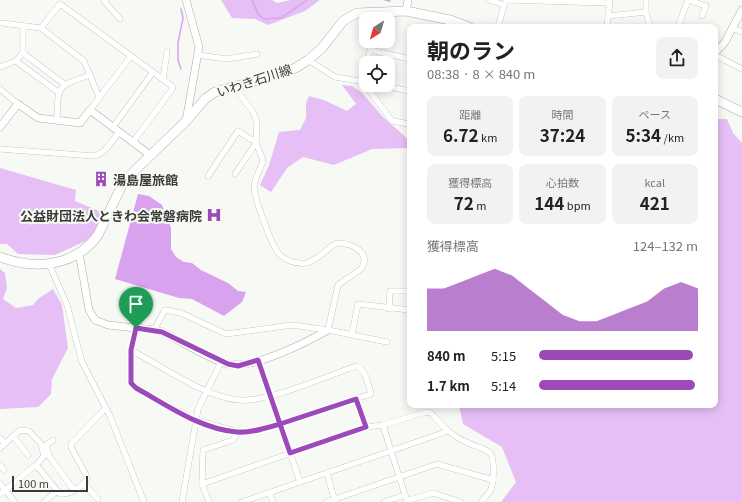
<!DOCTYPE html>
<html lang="ja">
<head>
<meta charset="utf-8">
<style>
	body { margin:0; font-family:Georgia,"Noto Sans JP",serif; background:#f2f2f2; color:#222; height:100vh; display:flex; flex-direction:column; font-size:15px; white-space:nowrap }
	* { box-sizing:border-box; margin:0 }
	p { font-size:13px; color:#767676 }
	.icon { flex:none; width:22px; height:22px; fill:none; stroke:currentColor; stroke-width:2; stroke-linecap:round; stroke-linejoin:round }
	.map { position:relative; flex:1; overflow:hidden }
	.details { position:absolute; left:407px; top:24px; width:311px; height:384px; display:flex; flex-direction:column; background:#fff; border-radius:8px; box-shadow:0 2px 10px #0003 }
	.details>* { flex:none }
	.needle { width:26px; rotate:217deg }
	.controls { position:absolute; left:359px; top:12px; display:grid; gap:8px }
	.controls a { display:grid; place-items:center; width:36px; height:36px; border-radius:8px; background:#fff; box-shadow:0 2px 10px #0003; font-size:20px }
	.scale { position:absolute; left:12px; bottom:10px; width:76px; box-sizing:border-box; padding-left:4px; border:2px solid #3a3b39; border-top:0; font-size:11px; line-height:14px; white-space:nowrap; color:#3a3b39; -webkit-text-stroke:3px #f7faf4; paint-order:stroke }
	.pin { position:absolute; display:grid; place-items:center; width:34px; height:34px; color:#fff; margin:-41px -17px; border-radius:50% 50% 50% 0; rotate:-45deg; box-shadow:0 0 4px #0007 }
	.pin .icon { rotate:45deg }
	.round { display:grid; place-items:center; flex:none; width:42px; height:42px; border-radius:8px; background:#f2f2f2 }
	.summary { display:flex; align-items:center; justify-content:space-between; height:68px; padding:0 20px }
	h1 { font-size:22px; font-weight:700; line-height:30px }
	.stats { display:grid; grid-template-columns:repeat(3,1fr); gap:6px; height:68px; padding:4px 20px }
	.stats div { display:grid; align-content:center; border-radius:8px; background:#f2f2f2; text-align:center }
	.stats b { font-size:17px; font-weight:700 }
	.stats small { font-size:11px; font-weight:400 }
	.stats p { font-size:11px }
	.chart { height:112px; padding:8px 20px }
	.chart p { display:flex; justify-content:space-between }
	.chart svg { width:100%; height:72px; margin-top:4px; fill:#9c4aba; opacity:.7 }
	ul { padding:0 20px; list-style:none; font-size:13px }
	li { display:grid; grid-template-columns:64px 48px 1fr; align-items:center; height:30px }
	li i { height:10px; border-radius:5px; background:#9c4aba }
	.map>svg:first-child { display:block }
	.green { fill:#e5bff5 }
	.water { fill:#d8a2ee }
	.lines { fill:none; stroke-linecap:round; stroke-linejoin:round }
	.stream { stroke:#d8a2ee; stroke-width:1.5 }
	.minor-casing { stroke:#a9ada7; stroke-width:6 }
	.tertiary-casing { stroke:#a9ada7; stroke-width:8 }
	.primary-casing { stroke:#a9ada7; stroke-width:10 }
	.minor { stroke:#fff; stroke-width:5.5 }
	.tertiary { stroke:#fff; stroke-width:7 }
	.primary { stroke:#fff; stroke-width:9 }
	.route-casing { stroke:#fff; stroke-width:8 }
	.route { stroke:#9c4aba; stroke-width:5 }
	.labels { text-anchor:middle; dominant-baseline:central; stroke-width:4; stroke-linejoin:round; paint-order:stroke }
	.street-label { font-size:13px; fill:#3a3b39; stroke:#f7faf4 }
	.poi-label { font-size:13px; font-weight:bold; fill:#3a3b39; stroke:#f7faf4; text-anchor:start }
</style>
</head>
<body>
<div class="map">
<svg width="742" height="502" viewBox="0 0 742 502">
	<rect width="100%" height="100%" fill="#f7faf4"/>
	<!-- green -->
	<g class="green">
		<path d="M221,0H272L277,3L290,0H320L305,11L268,25L255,19L232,18Z"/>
		<path d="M342,85L352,86L362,93L383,117L410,141V148L372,149L334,165L303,157L287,168L271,192L260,185L269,165L279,132L300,130L306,118V103L309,96L324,100L347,111L356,104Z"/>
		<path d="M715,119H727L733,133L742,143V502H501L516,482L502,447L463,424L459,405H715Z"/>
		<path d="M0,168L76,190L75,201L99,211L101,218L90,239L55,255L18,254L7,244H0Z"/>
		<path d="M0,269L5,273L7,288L3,299L16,308L33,305L38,299L53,289L62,305L68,348L52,379L51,394L38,407L0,409Z"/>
	</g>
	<!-- water -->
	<path class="water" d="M138,194L149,196L162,205L171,228V249L176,257L184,262L192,263L201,270L228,283L238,291L246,292L242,302L224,316L192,299L179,298L115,279Z"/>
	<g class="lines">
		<!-- stream -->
		<g class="stream">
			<path d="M252,0L258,14L264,19L281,18L307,0"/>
			<path d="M385,0L390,1"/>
			<path d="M181,9L183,18L178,43V60L181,69"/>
		</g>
		<defs>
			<g id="minor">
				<path d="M105,0L104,1L120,19"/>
				<path d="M489,0L504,5"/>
				<path d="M507,0L609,3"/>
				<path d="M646,0V12L650,27"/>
				<path d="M688,0L706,6L702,16"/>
				<path d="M608,16L646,12"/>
				<path d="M2,23L41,28L84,61L99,97"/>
				<path d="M498,27L504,5L507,0"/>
				<path d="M607,27L610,0"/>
				<path d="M678,27L688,0"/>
				<path d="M41,28L60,4L172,86L173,88L133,142"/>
				<path d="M732,28L742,32"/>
				<path d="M23,53V26"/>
				<path d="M198,55L227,59L257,54"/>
				<path d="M715,55L742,69"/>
				<path d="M308,60L335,77L365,82"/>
				<path d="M16,61L58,92"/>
				<path d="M367,63L370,50L410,59"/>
				<path d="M0,67L16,61L23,53L64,84"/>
				<path d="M366,67L363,82L392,121L410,124"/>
				<path d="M163,79L167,52"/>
				<path d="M379,85L410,91"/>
				<path d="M235,88L253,112L257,122L256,143L263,160C261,169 255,177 254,186C254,198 272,247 280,255C287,261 297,264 306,263C319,261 332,242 339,243C353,244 372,253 361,269L338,285L328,330"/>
				<path d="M0,89L18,104"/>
				<path d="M90,110L131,56"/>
				<path d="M57,120C58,85 56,87 90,75"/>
				<path d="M113,127L153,72"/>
				<path d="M0,149L94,156C106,153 112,141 119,132"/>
				<path d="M235,174L256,143"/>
				<path d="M208,176L238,131L252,140L256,139"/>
				<path d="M49,264L67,305L82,362L110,416L144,502"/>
				<path d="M389,309L390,291H410"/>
				<path d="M154,330L165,310L181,313L226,334L292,325L328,330L387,342"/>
				<path d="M352,334L358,304L410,310"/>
				<path d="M131,350C161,366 205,397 239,400C267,403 327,376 356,366C366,369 368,385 371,394L262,429L238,432L196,420L135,388L131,383V350L135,328"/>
				<path d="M258,360L300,482L391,451L383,425L426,412L431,413L448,431L391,451L407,501L433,493L461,502"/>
				<path d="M356,399L366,427"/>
				<path d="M448,431C453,434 458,439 464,441C490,454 495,444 493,480"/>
				<path d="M13,436L28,455"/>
				<path d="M0,438L5,444"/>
				<path d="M53,440L46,445L49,456L74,490"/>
				<path d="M0,448L20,430L29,431L41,444L44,456L36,465L0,494"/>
				<path d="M0,465L4,470"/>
				<path d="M36,465L60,494C68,495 83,487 87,479L86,475L71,447V444L106,408"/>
				<path d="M327,473L335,502"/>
				<path d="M0,484L15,502"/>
				<path d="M84,484L98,499"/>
				<path d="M202,484L366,427L383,425"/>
				<path d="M269,492L273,502"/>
				<path d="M44,502L57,491"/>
				<path d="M182,502L198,409L221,362"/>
				<path d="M209,502L202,484L203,450L233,440L238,432"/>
				<path d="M242,502L300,482"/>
				<path d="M326,502L437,464L493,480L491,490L481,502"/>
				<path d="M384,502L405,495"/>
			</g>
			<g id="tertiary">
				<path d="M406,11L408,0"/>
				<path d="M715,53L725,42L742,10"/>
				<path d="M186,121L199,47L186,0"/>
				<path d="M0,127L18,104L38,118L80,123L90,110L150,155"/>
				<path d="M79,253L89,310L95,320L108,325L154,330L162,332C183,341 207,359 228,364C252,370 307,342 328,330"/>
			</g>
			<g id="primary">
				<path d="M715,99L742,112"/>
				<path d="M0,257C35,270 75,267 98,235L124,181L186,121L206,98L215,92L287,72L297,67L308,60L322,48L343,21L357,13L406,11L450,20L469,27"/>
			</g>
		</defs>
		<!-- minor casing -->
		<use href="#minor" class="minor-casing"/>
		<!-- tertiary casing -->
		<use href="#tertiary" class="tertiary-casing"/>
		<!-- primary casing -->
		<use href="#primary" class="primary-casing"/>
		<!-- minor -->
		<use href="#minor" class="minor"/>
		<!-- tertiary -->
		<use href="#tertiary" class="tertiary"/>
		<!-- primary -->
		<use href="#primary" class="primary"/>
	</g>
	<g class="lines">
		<defs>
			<path id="route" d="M136,328L162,332L228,364L238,366L258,360L280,424L356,399L366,427L290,453L280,424C267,428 251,433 237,432C200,429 167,405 136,388L131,383V350L136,328"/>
		</defs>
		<!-- route casing -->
		<use href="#route" class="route-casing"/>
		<!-- route -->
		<use href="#route" class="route"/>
	</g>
	<!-- icons -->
	<defs>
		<symbol id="building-bare" viewBox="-9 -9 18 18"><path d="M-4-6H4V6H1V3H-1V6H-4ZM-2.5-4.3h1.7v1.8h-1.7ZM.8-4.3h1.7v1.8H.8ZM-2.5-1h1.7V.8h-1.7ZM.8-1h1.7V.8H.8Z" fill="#9c4aba" stroke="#f7faf4" stroke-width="2.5" paint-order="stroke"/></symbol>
		<symbol id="hospital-bare" viewBox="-9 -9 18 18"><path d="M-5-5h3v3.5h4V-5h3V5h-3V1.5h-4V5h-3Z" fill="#9c4aba" stroke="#f7faf4" stroke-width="2.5" paint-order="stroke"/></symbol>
	</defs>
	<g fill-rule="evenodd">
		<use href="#building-bare" x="90" y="168" width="22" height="22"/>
		<use href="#hospital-bare" x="203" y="204" width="22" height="22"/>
	</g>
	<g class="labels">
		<!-- street labels -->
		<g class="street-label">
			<text transform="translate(254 80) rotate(-18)">いわき石川線</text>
		</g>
		<!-- poi labels -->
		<g class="poi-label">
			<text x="113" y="179">湯島屋旅館</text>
			<text x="202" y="215" text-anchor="end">公益財団法人ときわ会常磐病院</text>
		</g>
	</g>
</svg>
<div class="controls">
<a><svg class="needle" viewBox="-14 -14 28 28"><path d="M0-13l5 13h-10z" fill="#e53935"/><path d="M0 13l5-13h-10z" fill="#767676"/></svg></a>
<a><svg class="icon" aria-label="locate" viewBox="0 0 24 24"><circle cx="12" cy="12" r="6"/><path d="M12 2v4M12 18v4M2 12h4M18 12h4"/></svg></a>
</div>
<div class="scale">100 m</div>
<div class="pin" style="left:136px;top:328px;background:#1e9e55"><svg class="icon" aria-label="arrive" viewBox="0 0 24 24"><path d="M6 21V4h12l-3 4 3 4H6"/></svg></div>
<section class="details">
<div class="summary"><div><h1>朝のラン</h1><p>08:38 · 8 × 840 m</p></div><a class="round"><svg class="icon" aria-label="share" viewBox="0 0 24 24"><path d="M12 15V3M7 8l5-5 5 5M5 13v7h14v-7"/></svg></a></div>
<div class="stats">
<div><p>距離</p><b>6.72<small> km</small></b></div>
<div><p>時間</p><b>37:24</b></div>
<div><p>ペース</p><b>5:34<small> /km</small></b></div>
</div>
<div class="stats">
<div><p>獲得標高</p><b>72<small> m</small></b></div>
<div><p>心拍数</p><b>144<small> bpm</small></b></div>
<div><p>kcal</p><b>421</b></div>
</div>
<div class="chart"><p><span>獲得標高</span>124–132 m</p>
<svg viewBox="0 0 160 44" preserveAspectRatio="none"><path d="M0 44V18L10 18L20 14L30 10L40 6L50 10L60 18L70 26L80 34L90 38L100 38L110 34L120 30L130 26L140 18L150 14L160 18V44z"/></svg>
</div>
<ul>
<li><b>840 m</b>5:15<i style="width:97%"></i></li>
<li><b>1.7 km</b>5:14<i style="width:98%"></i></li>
</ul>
</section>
</div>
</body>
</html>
